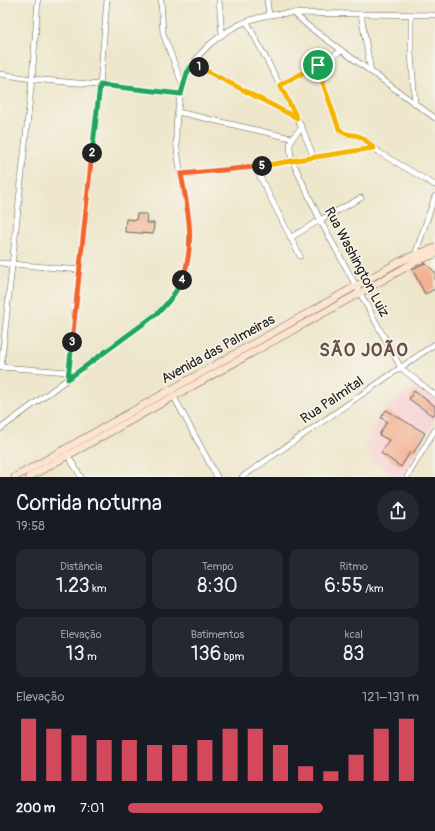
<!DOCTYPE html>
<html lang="pt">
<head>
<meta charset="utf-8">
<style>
	body { margin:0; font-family:Pangolin,sans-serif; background:#242831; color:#f1f3f6; height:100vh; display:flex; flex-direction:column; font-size:15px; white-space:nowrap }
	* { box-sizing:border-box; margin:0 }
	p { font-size:13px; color:#9ea1a6 }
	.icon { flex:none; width:22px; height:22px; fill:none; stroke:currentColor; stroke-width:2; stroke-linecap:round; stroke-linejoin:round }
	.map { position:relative; height:477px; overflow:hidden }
	.details { display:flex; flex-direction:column; background:#171b24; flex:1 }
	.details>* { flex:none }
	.pin { position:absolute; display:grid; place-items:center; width:34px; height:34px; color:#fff; margin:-17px; border:2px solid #fff; border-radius:50%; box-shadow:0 1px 4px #0007 }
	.km { position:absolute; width:20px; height:20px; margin:-10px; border-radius:50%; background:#222; color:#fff; font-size:11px; line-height:20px; text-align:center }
	.round { display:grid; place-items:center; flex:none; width:42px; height:42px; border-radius:21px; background:#242831 }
	.headline { display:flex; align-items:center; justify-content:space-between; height:68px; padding:0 16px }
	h1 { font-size:22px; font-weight:600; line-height:30px }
	.figures { display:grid; grid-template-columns:repeat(3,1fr); gap:6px; height:68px; padding:4px 16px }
	.figures div { display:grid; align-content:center; border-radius:10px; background:#242831; text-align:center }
	.figures b { font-size:20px; font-weight:600 }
	.figures small { font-size:11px; font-weight:400 }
	.figures p { font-size:11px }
	.chart { height:112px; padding:8px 16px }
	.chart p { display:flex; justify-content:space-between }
	.chart svg { width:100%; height:72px; margin-top:4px; stroke:#d1495b; stroke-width:6 }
	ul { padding:0 16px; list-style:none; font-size:13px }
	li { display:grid; grid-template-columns:64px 48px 1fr; align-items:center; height:30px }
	li i { height:10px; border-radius:5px; background:#d1495b }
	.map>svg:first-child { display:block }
	.built { fill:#f7cfd4 }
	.building { fill:#f1b192 }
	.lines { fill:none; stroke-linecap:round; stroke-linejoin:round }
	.minor-casing { stroke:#656359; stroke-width:6 }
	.secondary-casing { stroke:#656359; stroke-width:8 }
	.minor { stroke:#fff; stroke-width:5 }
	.secondary { stroke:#fde4d1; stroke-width:7 }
	.split-1-casing { stroke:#fff; stroke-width:8 }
	.split-2-casing { stroke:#fff; stroke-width:8 }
	.split-3-casing { stroke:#fff; stroke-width:8 }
	.split-4-casing { stroke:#fff; stroke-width:8 }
	.split-5-casing { stroke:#fff; stroke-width:8 }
	.split-6-casing { stroke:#fff; stroke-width:8 }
	.split-1 { stroke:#f5b400; stroke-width:5 }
	.split-2 { stroke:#22a559; stroke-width:5 }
	.split-3 { stroke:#f0652b; stroke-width:5 }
	.split-4 { stroke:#22a559; stroke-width:5 }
	.split-5 { stroke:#f0652b; stroke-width:5 }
	.split-6 { stroke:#f5b400; stroke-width:5 }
	.labels { text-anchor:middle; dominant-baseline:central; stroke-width:3.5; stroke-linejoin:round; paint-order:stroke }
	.street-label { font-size:14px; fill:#1c1c1c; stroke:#f7f3e8 }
	.district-label { font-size:18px; font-weight:bold; letter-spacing:1px; fill:#675045; stroke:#f7f3e8 }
</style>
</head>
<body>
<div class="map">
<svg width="435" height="477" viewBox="0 0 435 477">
	<rect width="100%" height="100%" fill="#f7f3e8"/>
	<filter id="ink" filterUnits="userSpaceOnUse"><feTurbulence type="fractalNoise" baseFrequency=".025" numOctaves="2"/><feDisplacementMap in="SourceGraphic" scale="8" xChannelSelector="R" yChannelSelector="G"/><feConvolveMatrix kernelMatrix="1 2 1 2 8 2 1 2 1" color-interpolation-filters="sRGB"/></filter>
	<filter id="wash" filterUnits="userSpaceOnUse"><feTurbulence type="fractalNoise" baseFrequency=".012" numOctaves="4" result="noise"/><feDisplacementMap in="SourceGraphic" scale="16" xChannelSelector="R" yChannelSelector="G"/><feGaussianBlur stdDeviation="0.9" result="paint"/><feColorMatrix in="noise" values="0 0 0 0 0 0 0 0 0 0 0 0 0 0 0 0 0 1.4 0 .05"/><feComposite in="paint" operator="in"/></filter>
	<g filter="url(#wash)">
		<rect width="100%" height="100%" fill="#ede6ca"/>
		<!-- built -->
		<path class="built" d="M417,385L435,400V419L401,477H396L377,465L364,446L382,412Z"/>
		<g id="blocks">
			<!-- building -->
			<g class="building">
				<path d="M137,214H147L146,223H154L153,234L125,232L126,219L136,220Z"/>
				<path d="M425,263L435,272V289L425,294L412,269Z"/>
				<path d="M414,391L435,406V413L433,416L409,399Z"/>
				<path d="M386,410L425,433L413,454L410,452L401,467L381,453L389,440L379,435L387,421L381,418Z"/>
			</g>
		</g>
	</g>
	<g filter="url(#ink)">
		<use href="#blocks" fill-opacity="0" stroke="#656359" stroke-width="1"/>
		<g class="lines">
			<defs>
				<g id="minor">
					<path d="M161,0L163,33L165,39L183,86"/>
					<path d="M219,0L222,35"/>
					<path d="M267,0L269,15"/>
					<path d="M294,13L308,26L435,118"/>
					<path d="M361,14L371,72"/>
					<path d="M411,15V54L415,103"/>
					<path d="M247,22L302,128L314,158"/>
					<path d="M193,64L297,118"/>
					<path d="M318,65L319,72L337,124L342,132L346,135H351L362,137L380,153L435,185"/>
					<path d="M0,74L32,79L100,85L181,94"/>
					<path d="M280,85L318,65L341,51"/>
					<path d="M178,112L291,138"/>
					<path d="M302,128C289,139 288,144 292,160L320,220L401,368L435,395"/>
					<path d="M255,167L300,256"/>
					<path d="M181,174L255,167L292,160L314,158L373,148"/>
					<path d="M290,238L320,220L361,198"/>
					<path d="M415,255L435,196"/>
					<path d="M0,263L80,270"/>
					<path d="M0,367L69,372"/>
					<path d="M1,368L32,79L38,0"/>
					<path d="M68,379L100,85L107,0"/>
					<path d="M173,395L217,477"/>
					<path d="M0,429L157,313C186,287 193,256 189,220C185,192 176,160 176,132C176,116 181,86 188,72C202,45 232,24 261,17C270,14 280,14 289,13L435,15"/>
					<path d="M67,454L81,477"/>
					<path d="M242,477L435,344"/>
					<path d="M407,477L435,430"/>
				</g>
				<g id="secondary">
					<path d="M15,477L399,262L415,255L435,248"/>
					<path d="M29,477L417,261L435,254"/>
				</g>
			</defs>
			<!-- minor casing -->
			<use href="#minor" class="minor-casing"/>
			<!-- secondary casing -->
			<use href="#secondary" class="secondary-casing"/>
			<!-- minor -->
			<use href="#minor" class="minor"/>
			<!-- secondary -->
			<use href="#secondary" class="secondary"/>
		</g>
	</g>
	<g class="lines" filter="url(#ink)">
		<defs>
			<path id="split-1" d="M199,67L297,118L280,85L318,65"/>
			<path id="split-2" d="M92,153L100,85L181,94L187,73L193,64L199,67"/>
			<path id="split-3" d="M72,342L92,153"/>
			<path id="split-4" d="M72,342L68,379L158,313C168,303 176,293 182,280"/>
			<path id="split-5" d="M182,280C196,245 188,209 181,174L254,167L262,166"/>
			<path id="split-6" d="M262,166C299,159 336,154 374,148C370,145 365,139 361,137C352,133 346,137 339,129L319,72L318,65"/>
		</defs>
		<!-- split-1 casing -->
		<use href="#split-1" class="split-1-casing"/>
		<!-- split-2 casing -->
		<use href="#split-2" class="split-2-casing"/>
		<!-- split-3 casing -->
		<use href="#split-3" class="split-3-casing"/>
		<!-- split-4 casing -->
		<use href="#split-4" class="split-4-casing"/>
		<!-- split-5 casing -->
		<use href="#split-5" class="split-5-casing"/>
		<!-- split-6 casing -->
		<use href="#split-6" class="split-6-casing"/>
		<!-- split-1 -->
		<use href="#split-1" class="split-1"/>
		<!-- split-2 -->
		<use href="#split-2" class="split-2"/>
		<!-- split-3 -->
		<use href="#split-3" class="split-3"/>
		<!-- split-4 -->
		<use href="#split-4" class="split-4"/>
		<!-- split-5 -->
		<use href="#split-5" class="split-5"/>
		<!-- split-6 -->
		<use href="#split-6" class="split-6"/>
	</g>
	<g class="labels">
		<!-- street labels -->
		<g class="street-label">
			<text transform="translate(357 262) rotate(62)">Rua Washington Luiz</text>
			<text transform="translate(218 349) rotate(-29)">Avenida das Palmeiras</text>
			<text transform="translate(332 400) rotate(-34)">Rua Palmital</text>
		</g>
		<!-- district labels -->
		<g class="district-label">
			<text x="364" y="350">SÃO JOÃO</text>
		</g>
	</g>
</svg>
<div class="pin" style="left:318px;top:65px;background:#1e9e55"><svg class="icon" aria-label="arrive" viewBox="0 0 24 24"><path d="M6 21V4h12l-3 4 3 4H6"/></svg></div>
<b class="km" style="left:199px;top:67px">1</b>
<b class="km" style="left:92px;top:153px">2</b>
<b class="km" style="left:72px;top:342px">3</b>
<b class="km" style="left:182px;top:280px">4</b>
<b class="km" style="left:262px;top:166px">5</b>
</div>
<section class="details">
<div class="headline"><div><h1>Corrida noturna</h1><p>19:58</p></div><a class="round"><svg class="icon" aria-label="share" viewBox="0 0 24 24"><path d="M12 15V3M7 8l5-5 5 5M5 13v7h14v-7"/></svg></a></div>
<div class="figures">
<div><p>Distância</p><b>1.23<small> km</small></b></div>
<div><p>Tempo</p><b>8:30</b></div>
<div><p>Ritmo</p><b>6:55<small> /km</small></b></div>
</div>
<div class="figures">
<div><p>Elevação</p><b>13<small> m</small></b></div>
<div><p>Batimentos</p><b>136<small> bpm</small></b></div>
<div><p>kcal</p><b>83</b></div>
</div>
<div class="chart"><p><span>Elevação</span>121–131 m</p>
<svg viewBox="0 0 160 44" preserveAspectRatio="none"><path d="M5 44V6M15 44V12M25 44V16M35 44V19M45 44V19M55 44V22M65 44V22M75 44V19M85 44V12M95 44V12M105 44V22M115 44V35M125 44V38M135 44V28M145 44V12M155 44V6"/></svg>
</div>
<ul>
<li><b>200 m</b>7:01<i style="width:67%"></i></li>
</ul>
</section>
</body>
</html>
